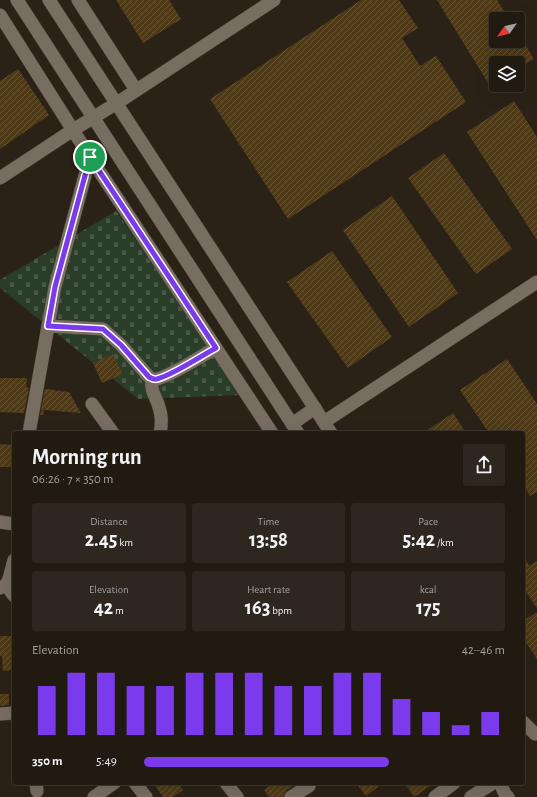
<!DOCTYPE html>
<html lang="en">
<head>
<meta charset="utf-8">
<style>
	body { margin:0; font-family:"Alegreya Sans",sans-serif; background:#2d271f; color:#f1f3f6; height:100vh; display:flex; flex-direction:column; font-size:15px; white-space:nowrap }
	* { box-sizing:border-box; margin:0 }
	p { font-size:13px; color:#a2a19f }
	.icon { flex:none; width:22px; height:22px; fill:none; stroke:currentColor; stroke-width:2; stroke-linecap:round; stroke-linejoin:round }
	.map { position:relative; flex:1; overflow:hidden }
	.panel { position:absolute; left:12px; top:431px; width:513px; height:354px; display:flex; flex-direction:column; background:#201a11; border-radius:4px; box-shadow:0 4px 16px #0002,0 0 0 1px #3d3831 }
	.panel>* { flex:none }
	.needle { width:26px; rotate:236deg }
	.buttons { position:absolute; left:489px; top:12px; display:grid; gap:8px }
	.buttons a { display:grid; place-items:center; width:36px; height:36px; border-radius:4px; background:#201a11; box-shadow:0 4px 16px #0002,0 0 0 1px #3d3831; font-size:20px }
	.pin { position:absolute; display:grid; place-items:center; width:34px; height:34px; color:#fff; margin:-17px; border:2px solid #fff; border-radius:50%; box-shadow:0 1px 4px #0007 }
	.round { display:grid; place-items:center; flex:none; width:42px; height:42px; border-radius:4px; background:#2d271f }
	.overview { display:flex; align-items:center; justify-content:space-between; height:68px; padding:0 20px }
	h1 { font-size:22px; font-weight:600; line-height:30px }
	.stats { display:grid; grid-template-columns:repeat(3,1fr); gap:6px; height:68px; padding:4px 20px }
	.stats div { display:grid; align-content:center; border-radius:4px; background:#2d271f; text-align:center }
	.stats b { font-size:20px; font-weight:600 }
	.stats small { font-size:11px; font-weight:400 }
	.stats p { font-size:11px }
	.chart { height:112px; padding:8px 20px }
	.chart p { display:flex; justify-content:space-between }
	.chart svg { width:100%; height:72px; margin-top:4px; stroke:#7c3aed; stroke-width:6 }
	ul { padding:0 20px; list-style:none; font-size:13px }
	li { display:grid; grid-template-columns:64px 48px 1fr; align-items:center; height:30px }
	li i { height:10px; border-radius:5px; background:#7c3aed }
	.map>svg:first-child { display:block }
	.cemetery { fill:url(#cemetery-stones) }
	.building { fill:url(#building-hatch) }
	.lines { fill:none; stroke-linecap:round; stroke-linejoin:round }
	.minor-casing { stroke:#443c34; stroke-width:14 }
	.minor { stroke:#786d61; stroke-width:13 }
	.route-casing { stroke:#fff; stroke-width:8 }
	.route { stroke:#7c3aed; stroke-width:5 }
</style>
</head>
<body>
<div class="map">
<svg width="537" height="797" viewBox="0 0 537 797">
	<defs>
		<pattern id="cemetery-stones" width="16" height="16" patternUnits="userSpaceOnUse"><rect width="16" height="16" fill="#293d29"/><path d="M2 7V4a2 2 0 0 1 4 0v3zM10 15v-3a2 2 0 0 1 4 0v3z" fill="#485847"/></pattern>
		<pattern id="building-hatch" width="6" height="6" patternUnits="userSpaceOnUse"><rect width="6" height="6" fill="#4e3a16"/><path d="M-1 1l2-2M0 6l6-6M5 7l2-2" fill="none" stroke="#675637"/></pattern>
	</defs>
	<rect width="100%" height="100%" fill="#2b2217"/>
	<!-- cemetery -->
	<path class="cemetery" d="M116,211L242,395L138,399L0,288V280Z"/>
	<!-- building -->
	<g class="building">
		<path d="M116,0H169L181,19L143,43Z"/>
		<path d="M361,0H399L418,28L402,38L420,66L436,56L466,102L288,219L210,99Z"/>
		<path d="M437,0H497L509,19H496V41H523L534,59L518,68V63H496V82L490,86Z"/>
		<path d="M18,69L49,115L0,149V81Z"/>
		<path d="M514,101L537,137V240L467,132Z"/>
		<path d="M444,153L512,249L476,274L408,178Z"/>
		<path d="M392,196L458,293L409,327L343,230Z"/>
		<path d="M332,251L392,337L348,368L287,282Z"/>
		<path d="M113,354L123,374L102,383L93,363Z"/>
		<path d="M507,359L537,404V492L530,496L523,485V433H489L460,390Z"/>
		<path d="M0,378H27L26,387L29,388L24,413L0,412Z"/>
		<path d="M45,389L69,392L81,413L44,410L43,415H40Z"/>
		<path d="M453,413L466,433H423Z"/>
		<path d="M0,444L14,445L13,467H0Z"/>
		<path d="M523,557L530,566L537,561V608L523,588Z"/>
		<path d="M537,612V659L523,638V621Z"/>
		<path d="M0,636H14V670L3,671L2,656H0Z"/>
		<path d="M0,694H9V705L0,706Z"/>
		<path d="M153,783H178L183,790L173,797H163Z"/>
		<path d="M274,783H299L287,790L283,797H269L264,790Z"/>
		<path d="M356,783H383L366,796Z"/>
		<path d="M412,783H435L414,797L407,786Z"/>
	</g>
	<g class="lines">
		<defs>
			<g id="minor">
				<path d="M17,0L298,433"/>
				<path d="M49,0L331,433"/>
				<path d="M78,0L136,90"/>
				<path d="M0,15L90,157L272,433"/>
				<path d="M0,178L73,130L117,103L274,0"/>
				<path d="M48,326L103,329L121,345L149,377C151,378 154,380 157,379C173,375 201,356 216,348"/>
				<path d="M152,379C150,392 156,396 159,407C162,416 162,424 160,433"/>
				<path d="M92,404L113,433"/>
				<path d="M324,422L537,282"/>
				<path d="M292,424L315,408"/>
				<path d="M29,433L55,287L90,157"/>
				<path d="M0,522L14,524"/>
				<path d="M6,585L14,596"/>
				<path d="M0,588L6,585L9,579L14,560"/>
				<path d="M0,714L14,713"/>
				<path d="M523,722L535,734"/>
				<path d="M36,783L37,791"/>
				<path d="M135,783L146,797"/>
				<path d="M226,783L237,797"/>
				<path d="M500,783L505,794L508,797"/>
				<path d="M94,797L114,783"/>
				<path d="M291,797L309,786"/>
				<path d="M435,797L454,783"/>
				<path d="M471,797L493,783"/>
			</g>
		</defs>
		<!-- minor casing -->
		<use href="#minor" class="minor-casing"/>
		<!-- minor -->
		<use href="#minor" class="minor"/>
	</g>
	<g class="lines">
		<defs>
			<path id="route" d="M90,157L216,348C201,356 173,375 157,379C154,380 151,378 149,377L121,345L103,329L48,326L55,287Z"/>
		</defs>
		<!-- route casing -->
		<use href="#route" class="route-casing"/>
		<!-- route -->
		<use href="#route" class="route"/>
	</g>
</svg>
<div class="buttons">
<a><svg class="needle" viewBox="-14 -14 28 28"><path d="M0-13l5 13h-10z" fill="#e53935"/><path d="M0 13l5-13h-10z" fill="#a2a19f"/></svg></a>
<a><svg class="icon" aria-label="layers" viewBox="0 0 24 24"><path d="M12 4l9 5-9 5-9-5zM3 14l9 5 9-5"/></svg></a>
</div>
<div class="pin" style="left:90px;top:157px;background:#1e9e55"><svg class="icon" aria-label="arrive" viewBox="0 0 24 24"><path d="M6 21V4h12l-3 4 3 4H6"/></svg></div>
<section class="panel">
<div class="overview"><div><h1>Morning run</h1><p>06:26 · 7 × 350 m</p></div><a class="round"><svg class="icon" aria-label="share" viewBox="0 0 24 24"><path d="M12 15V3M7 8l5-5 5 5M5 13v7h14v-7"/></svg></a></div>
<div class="stats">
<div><p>Distance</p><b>2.45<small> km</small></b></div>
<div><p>Time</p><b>13:58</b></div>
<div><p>Pace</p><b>5:42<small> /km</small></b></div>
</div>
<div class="stats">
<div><p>Elevation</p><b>42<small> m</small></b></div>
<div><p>Heart rate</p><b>163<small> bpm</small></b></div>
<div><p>kcal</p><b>175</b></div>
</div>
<div class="chart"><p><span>Elevation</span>42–46 m</p>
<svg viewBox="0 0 160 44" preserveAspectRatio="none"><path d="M5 44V14M15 44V6M25 44V6M35 44V14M45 44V14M55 44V6M65 44V6M75 44V6M85 44V14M95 44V14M105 44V6M115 44V6M125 44V22M135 44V30M145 44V38M155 44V30"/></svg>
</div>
<ul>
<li><b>350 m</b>5:49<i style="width:68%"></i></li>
</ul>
</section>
</div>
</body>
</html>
